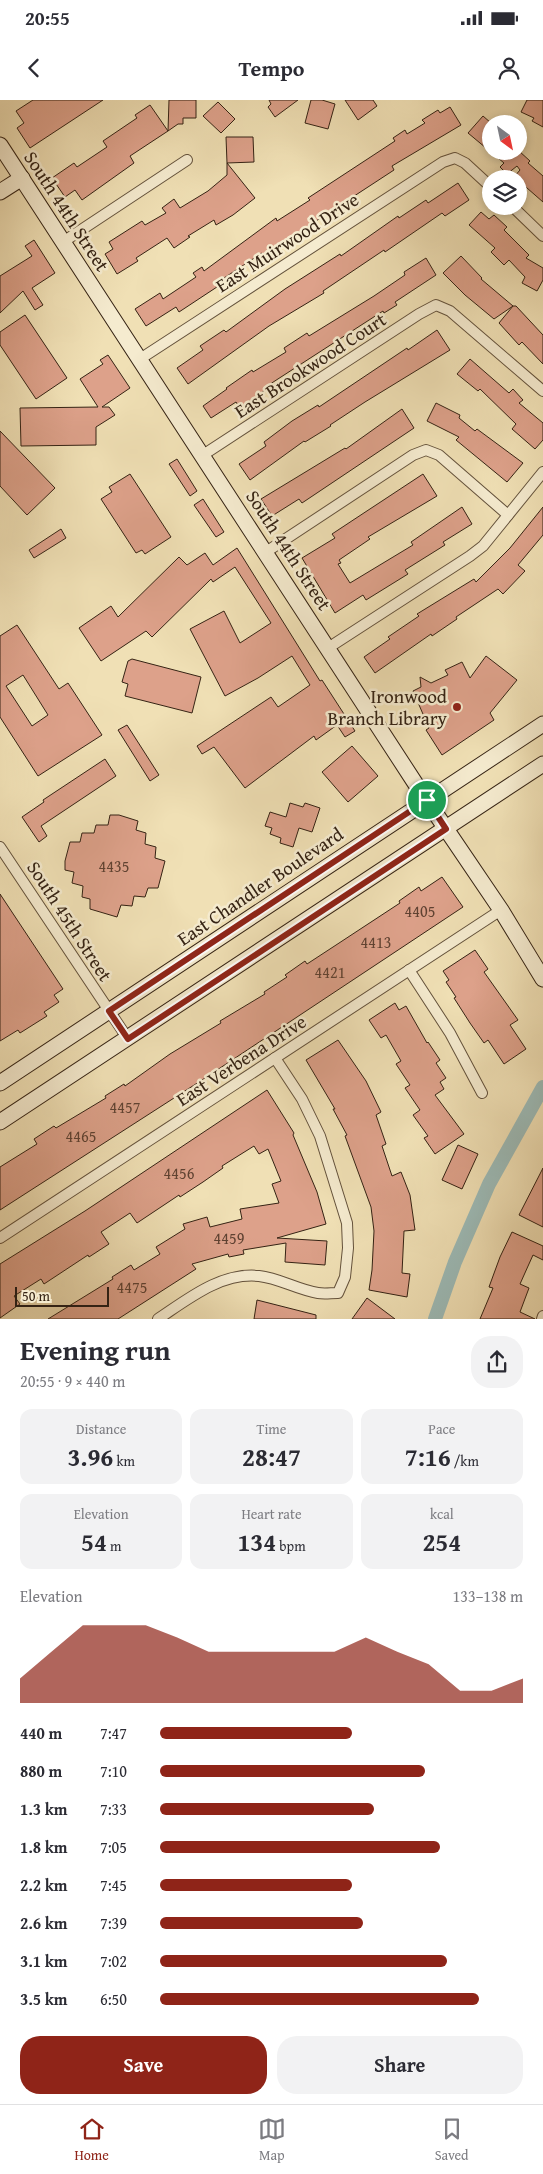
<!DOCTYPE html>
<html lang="en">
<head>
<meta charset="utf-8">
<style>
	body { margin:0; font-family:"Gentium Book Plus",serif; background:#f2f2f3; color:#2b2b33; height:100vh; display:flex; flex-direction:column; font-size:19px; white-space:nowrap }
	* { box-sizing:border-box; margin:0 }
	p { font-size:16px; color:#7c7c81 }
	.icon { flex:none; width:28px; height:28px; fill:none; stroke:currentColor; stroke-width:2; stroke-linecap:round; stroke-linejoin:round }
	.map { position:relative; height:1219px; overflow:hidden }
	.sheet { display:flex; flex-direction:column; background:#fff; flex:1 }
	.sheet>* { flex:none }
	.needle { width:32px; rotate:147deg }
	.tools { position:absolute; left:482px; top:15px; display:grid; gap:10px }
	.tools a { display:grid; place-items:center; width:45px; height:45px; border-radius:50%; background:#fff; box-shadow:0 2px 8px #0003; font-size:25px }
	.scale { position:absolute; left:15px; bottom:12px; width:94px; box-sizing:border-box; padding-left:5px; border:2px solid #352314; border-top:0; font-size:14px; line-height:18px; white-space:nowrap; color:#352314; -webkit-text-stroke:4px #f5ebcf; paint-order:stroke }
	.pin { position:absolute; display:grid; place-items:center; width:42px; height:42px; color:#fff; margin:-21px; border:2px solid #fff; border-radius:50%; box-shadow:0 1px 5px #0007 }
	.round { display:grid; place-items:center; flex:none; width:52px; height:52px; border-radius:20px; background:#f2f2f3 }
	.headline { display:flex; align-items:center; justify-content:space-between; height:85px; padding:0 20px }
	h1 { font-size:28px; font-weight:700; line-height:38px }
	.stats { display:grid; grid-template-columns:repeat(3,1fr); gap:8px; height:85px; padding:5px 20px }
	.stats div { display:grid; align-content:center; border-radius:12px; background:#f2f2f3; text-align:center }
	.stats b { font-size:25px; font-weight:700 }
	.stats small { font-size:14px; font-weight:400 }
	.stats p { font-size:14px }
	.chart { height:140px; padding:10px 20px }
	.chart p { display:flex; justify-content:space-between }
	.chart svg { width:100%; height:90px; margin-top:5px; fill:#8f2418; opacity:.7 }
	.cta { display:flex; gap:10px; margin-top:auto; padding:10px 20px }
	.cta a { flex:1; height:58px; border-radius:20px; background:#8f2418; color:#fff; font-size:20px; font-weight:700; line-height:58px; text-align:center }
	.cta a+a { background:#f2f2f3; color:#2b2b33 }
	ul { padding:0 20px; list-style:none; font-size:16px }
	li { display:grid; grid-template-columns:80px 60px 1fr; align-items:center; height:38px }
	li i { height:12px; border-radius:6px; background:#8f2418 }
	.status { display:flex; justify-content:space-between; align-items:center; height:35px; padding:0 25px; background:#fff; direction:ltr }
	.status svg { height:14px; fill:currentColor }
	header { display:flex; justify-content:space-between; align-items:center; height:65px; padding:0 20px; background:#fff; font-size:22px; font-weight:700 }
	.tabs { display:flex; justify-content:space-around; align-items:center; height:70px; border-top:1px solid #e1e1e2; background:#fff; font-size:14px; color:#7c7c81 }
	.tabs a { display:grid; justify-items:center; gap:2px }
	.tabs .selected { color:#8f2418 }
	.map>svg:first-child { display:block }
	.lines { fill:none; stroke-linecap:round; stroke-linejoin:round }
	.canal { stroke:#9dbbb7; stroke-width:14 }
	.building { fill:#dda18a; stroke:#352314; fill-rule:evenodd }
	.street-casing { stroke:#64523c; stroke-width:12 }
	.secondary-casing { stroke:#352314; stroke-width:17 }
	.street { stroke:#f5ebcf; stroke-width:10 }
	.secondary { stroke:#f5ebcf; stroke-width:15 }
	.route-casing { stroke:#fff; stroke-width:10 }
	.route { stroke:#8f2418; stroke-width:6 }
	.poi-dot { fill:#8f2418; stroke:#f5ebcf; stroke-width:2 }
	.labels { text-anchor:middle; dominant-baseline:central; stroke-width:5; stroke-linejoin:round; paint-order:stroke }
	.number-label { font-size:16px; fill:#5f4232 }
	.street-label { font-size:19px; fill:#352314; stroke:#f5ebcf }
	.poi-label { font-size:19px; fill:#352314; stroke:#f5ebcf; text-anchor:end }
</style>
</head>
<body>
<div class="status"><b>20:55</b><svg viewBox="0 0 49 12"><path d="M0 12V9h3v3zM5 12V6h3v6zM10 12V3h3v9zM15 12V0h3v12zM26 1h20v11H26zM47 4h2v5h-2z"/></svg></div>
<header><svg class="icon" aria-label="back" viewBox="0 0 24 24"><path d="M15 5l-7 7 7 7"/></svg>Tempo<svg class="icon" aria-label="person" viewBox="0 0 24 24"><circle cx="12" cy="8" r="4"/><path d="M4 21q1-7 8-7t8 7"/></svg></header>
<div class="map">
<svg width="543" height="1219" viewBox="0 0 543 1219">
	<rect width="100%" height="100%" fill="#f0e0b5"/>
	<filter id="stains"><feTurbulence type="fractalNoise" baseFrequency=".004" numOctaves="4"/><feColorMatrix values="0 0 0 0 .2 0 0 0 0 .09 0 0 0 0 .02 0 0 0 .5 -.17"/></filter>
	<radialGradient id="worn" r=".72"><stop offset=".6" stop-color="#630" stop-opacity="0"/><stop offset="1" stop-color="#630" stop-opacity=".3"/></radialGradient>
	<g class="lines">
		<!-- canal -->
		<path class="canal" d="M435,1219L455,1162L489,1084L543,987"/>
	</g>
	<!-- building -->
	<g class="building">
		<path d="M33,0H103L30,48L17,28L24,23L16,11Z"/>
		<path d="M169,0H196V18H183V24H178L168,31Z"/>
		<path d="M269,0H298L275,17L268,7L271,4Z"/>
		<path d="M311,0H322L335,4L328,29L305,23Z"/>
		<path d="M345,0H373L377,6L358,20Z"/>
		<path d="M527,0H543V27L532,21L534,18L521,12Z"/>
		<path d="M218,2L235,19L221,33L203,16Z"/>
		<path d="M150,5L168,31L130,56L134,63L82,100L75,90L65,97L52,78L74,63L77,67L107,47L103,41L137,18L135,15Z"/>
		<path d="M450,7L461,25L392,66L394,70L264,155L262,153L221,180L223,183L179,212L176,207L146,226L135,209L160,193L163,199L196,177L193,173L202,167L204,171L276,118L277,121L310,100L308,98L395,41L393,38L405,30L407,34L425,23L422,20L438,10L440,13Z"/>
		<path d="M483,16L491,23V51H519L530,61L528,63L543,76V102L519,81V79L514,77L520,70L517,66L507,74L500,67L504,63L468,33Z"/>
		<path d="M226,37H253L254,62L227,63Z"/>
		<path d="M227,63L255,98L233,115L216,125L214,120L188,136L190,137L174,148L167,138L136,158L138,161L117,174L105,154L113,149L109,142L142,121L145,125L166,113L162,108L174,99L180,108L208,91L227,75Z"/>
		<path d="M458,83L469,100L445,116L442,113L385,152L384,150L323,191L324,193L269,226L188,284L177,268L203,250L200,246L224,230L226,232L285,189L340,154L341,156L398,116L399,118L426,100L428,103Z"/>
		<path d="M481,112L489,119L494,115L507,127L504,130L529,155L526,158L543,168V180L537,191L522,183L525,177L509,160L504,165L491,152L495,148L469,125Z"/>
		<path d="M34,140L55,173L32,188L43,205L35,210L23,191L0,213V176L32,156L25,146Z"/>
		<path d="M461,156L482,178L481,179L513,206L494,219L465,195L443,173Z"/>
		<path d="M426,158L436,175L395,202L397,205L384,213L383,211L264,288L265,290L240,308L236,302L211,318L203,306L227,289L226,288L252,270L253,272L286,252L284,248L307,233L309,236L374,196L405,175L404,172Z"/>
		<path d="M513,206H516L543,235V264L522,242L519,245L499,223Z"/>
		<path d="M25,215L67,278L36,299L0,245V232Z"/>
		<path d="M437,230L450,250L365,302L330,325L331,326L305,342L304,341L250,380L239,364L266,346L264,342L292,321L318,305L319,307L407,248L408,250Z"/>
		<path d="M108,255L130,288L102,307H109L115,315L96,327V345L21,346L20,308L98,307L80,279L103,264L100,260Z"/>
		<path d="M470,259L509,293L513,289L523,300L519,303L543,323V340L535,349L512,329L516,324L480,289L478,291L457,274Z"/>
		<path d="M436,303L460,315L459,318L475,331L477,329L523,363L507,382L456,340L459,337L427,321Z"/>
		<path d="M402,309L414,328L302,403L299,399L272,416L261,399L345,348L346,349Z"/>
		<path d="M0,331L55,388L27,415L0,386Z"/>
		<path d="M177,359L197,391L190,396L169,364Z"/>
		<path d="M130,374L171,437L145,454L142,450L136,453L101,399L112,392L109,387Z"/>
		<path d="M423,374L437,396L368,437L370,439L339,460L341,463L338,464L350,483L413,445L411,442L462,407L472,424L443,442L445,445L405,470L408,474L366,500L363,495L335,513L302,458L335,438L332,434Z"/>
		<path d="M203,399L224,432L216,437L194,405Z"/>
		<path d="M543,407V435L518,465L525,471L503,494L498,489L456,517L457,519L432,536L431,534L375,573L364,557L390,539L388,537L419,516L417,514L474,479L476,482L510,448Z"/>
		<path d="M61,429L66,438L34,458L29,450Z"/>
		<path d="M237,448L320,581L322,580L355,631L345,637L337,625L316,640L314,636L245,688L214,647L202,654L197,646L271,597L278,607L310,585L292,556L258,578L225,596L190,529L224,511L240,543L271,523L235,467L213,482L211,479L152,537L146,531L101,561L79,528L111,506L118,517L179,457L187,465L205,453L213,465Z"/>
		<path d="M17,525L59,589L68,583L102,635L38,676L0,617V536ZM23,575L48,615L32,626L6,586Z"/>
		<path d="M486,556L517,580L490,613L494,620L442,655L426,630L429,628L413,591L421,587L420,577L431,583L448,575L445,570L462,562L470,578Z"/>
		<path d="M132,559L201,577L192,613L125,596L128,584L122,582L128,561Z"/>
		<path d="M127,625L159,675L150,681L118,630Z"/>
		<path d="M352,646L378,676L348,702L322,672Z"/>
		<path d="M105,659L116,676L41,726L47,736L39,742L22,717L44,702L43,700Z"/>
		<path d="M290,703L303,707L305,703L320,708L312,732L299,728L293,747L280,743L281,738L270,734L272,728L265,726L270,712L286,717Z"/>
		<path d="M110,715H119L138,721L136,730L146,733L145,744L156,747L155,758L165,761L158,788H148L145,797L134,796L132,806L121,805L117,817L90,809V799L82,797L83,786L72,783L74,772L65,770V761L70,742H80L82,733H94L96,725H108Z"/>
		<path d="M442,777L463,807L202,980L0,1110V1067L37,1044L34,1039L54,1026L56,1028L106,998L105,996L124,984L125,986L170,954L221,923L220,921L265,894L264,892L287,877L285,875L305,861L307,864L333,847L400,803L399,801L419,787L421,791Z"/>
		<path d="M0,794L63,889L54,895L59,902L44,912L47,916L20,933L18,930L0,941Z"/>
		<path d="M475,850L488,869L484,872L518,920L510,925L526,949L504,964L488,940L484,943L470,923L454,898L456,897L446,882L449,880L443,871Z"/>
		<path d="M395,903L399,910L406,906L427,943L428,942L440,960L436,963L446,978L440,982L444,989L435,995L464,1034L435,1054L424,1038L428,1036L413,1015L420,1010L405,988L410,985L396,964L401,961L386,935L381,938L369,920Z"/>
		<path d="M338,940L366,981L381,1012L376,1015L386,1044L382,1046L392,1076L401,1072L410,1095L415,1130L404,1131L402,1173L410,1174L407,1197L369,1190L372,1170L374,1131L371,1107L345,1036L347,1035L333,1009H335L306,960Z"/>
		<path d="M267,990L294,1033L293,1035L317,1092L326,1124L277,1138L327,1141L325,1165L285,1162L286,1143L243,1150L244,1154L229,1157L228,1154L192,1164L196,1169L118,1219H48L113,1179L112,1177L131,1165L134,1170L160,1154L156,1147L185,1129L183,1124L207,1117L210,1127L242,1119L240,1109L279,1103L272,1084L281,1081L268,1049L259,1054L254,1046L222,1066L223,1068L203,1082L180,1097L179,1095L137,1123L130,1113L101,1132L109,1144L89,1157L88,1155L44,1184L41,1179L14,1196L20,1204L0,1218V1164L85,1111Z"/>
		<path d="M458,1045L478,1054L462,1089L442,1080Z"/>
		<path d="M543,1068V1127L519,1115Z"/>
		<path d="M512,1132L543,1146V1160L533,1155L520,1184L529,1188L520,1212L535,1219H480L493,1188L489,1187L500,1157Z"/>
		<path d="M367,1198L395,1219H352Z"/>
		<path d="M257,1200L316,1215V1219H254Z"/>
	</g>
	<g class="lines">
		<defs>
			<g id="street">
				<path d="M512,106L543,136"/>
				<path d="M63,142L187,60"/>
				<path d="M140,259L443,62L455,58L465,63L491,87"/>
				<path d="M203,355L419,214L436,205L450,211L543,291"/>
				<path d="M266,452L413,355L426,350L439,355L508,415"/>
				<path d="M328,548L470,456L483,446L543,372"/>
				<path d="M0,747L128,939"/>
				<path d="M409,870L450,933L482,993"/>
				<path d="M0,1138L501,810"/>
				<path d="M158,1219C188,1199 221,1172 259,1176C279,1178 298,1190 318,1193C324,1194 331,1193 338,1193L345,1177L348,1148L347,1123L320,1036L302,999L275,958"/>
				<path d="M542,1219L543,1216"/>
			</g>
			<g id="secondary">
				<path d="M0,45L417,686L501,810L543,879"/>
				<path d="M0,92L22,78"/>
				<path d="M0,983L543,624"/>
				<path d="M0,1022L543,664"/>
			</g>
		</defs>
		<!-- street casing -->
		<use href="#street" class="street-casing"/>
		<!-- secondary casing -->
		<use href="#secondary" class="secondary-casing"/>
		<!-- street -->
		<use href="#street" class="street"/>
		<!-- secondary -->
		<use href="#secondary" class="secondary"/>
	</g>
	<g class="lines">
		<defs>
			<path id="route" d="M427,700L446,729L128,939L109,911Z"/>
		</defs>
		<!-- route casing -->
		<use href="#route" class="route-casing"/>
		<!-- route -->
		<use href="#route" class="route"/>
	</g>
	<!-- markers -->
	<circle class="poi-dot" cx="457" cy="607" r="5"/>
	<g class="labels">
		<!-- number labels -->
		<g class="number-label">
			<text x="114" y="766">4435</text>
			<text x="420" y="811">4405</text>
			<text x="376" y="842">4413</text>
			<text x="330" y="872">4421</text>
			<text x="125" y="1007">4457</text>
			<text x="81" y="1036">4465</text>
			<text x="179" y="1073">4456</text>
			<text x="229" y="1138">4459</text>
			<text x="132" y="1187">4475</text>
		</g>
		<!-- street labels -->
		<g class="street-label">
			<text transform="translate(67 111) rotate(57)">South 44th Street</text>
			<text transform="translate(287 142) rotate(-33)">East Muirwood Drive</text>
			<text transform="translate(310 265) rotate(-33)">East Brookwood Court</text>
			<text transform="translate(289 450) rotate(57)">South 44th Street</text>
			<text transform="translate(260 786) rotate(-34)">East Chandler Boulevard</text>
			<text transform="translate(70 821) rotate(57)">South 45th Street</text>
			<text transform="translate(241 960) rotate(-33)">East Verbena Drive</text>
		</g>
		<!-- poi labels -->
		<g class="poi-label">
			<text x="447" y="596">Ironwood<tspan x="447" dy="22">Branch Library</tspan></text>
		</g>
	</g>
	<rect width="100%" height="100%" filter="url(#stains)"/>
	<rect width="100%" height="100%" fill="url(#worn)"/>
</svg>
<div class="tools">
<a><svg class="needle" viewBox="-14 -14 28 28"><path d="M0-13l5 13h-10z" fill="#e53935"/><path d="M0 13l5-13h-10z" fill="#7c7c81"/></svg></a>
<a><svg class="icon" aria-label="layers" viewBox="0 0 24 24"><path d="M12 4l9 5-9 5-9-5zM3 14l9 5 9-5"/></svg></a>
</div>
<div class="scale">50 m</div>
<div class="pin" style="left:427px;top:700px;background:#1e9e55"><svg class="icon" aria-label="arrive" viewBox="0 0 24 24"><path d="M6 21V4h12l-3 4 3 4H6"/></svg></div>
</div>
<section class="sheet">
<div class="headline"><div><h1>Evening run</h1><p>20:55 · 9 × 440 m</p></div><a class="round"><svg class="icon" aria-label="share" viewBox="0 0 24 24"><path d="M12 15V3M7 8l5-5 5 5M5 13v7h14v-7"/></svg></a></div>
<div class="stats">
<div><p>Distance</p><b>3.96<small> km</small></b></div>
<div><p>Time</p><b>28:47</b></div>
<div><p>Pace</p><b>7:16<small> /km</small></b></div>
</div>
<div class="stats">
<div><p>Elevation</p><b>54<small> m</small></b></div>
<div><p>Heart rate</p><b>134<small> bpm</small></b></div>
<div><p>kcal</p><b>254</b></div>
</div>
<div class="chart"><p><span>Elevation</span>133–138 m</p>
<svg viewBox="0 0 160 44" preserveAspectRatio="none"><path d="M0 44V32L10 19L20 6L30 6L40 6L50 12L60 19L70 19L80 19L90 19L100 19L110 12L120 19L130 25L140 38L150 38L160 32V44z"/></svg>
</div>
<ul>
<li><b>440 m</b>7:47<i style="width:53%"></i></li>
<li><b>880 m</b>7:10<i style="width:73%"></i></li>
<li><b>1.3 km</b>7:33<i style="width:59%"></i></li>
<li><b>1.8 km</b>7:05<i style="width:77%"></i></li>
<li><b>2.2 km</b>7:45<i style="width:53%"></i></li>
<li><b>2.6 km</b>7:39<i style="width:56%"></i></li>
<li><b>3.1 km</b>7:02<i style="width:79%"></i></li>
<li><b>3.5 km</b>6:50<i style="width:88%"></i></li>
</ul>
<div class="cta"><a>Save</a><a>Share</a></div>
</section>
<nav class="tabs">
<a class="selected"><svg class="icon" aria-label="home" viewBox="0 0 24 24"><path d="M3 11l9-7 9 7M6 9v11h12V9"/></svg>Home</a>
<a><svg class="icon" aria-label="map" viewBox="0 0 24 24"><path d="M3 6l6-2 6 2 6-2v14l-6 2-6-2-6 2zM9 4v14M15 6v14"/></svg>Map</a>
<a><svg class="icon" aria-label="saved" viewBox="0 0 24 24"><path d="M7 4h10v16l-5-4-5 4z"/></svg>Saved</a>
</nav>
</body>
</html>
